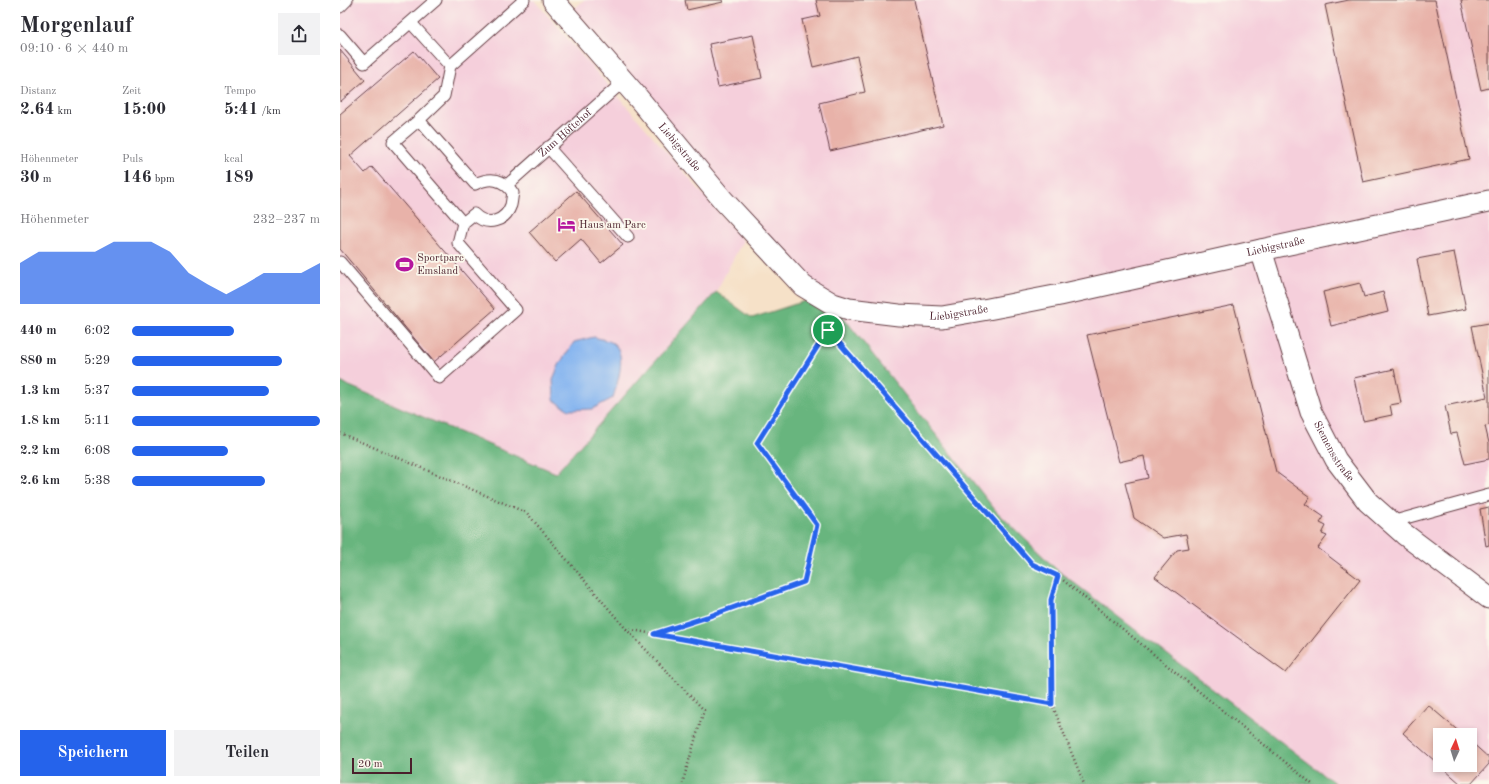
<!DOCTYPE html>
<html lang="de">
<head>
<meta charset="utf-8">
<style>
	body { margin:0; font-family:"Old Standard TT",serif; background:#f2f2f3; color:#2b2b33; height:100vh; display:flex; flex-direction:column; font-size:15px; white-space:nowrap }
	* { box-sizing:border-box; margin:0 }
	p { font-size:13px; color:#7c7c81 }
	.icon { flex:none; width:22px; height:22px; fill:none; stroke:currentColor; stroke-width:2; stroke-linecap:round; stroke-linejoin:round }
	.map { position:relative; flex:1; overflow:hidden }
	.drawer { display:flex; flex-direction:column; background:#fff; width:340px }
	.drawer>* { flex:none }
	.needle { width:26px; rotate:4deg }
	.controls { position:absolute; left:1093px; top:728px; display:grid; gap:8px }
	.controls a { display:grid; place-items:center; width:44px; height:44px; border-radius:0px; background:#fff; box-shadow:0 2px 6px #0003; font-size:20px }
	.scale { position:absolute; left:12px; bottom:10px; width:60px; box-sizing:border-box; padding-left:4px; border:2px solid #4a1f2b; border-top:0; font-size:11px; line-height:14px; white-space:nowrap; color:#4a1f2b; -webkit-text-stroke:3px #fbf7ec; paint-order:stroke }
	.pin { position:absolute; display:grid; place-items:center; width:34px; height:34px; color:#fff; margin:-17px; border:2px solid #fff; border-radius:50%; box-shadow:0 1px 4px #0007 }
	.round { display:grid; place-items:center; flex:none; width:42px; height:42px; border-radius:0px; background:#f2f2f3 }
	.overview { display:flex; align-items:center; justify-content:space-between; height:68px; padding:0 20px }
	h1 { font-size:22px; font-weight:700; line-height:30px }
	.metrics { display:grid; grid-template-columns:repeat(3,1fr); gap:6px; height:68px; padding:4px 20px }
	.metrics div { display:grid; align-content:center }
	.metrics b { font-size:17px; font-weight:700 }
	.metrics small { font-size:11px; font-weight:400 }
	.metrics p { font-size:11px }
	.chart { height:112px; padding:8px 20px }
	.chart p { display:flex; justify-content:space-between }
	.chart svg { width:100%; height:72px; margin-top:4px; fill:#2563eb; opacity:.7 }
	.button { display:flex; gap:8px; margin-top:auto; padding:8px 20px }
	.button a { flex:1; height:46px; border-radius:0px; background:#2563eb; color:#fff; font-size:16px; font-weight:700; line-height:46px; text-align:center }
	.button a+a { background:#f2f2f3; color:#2b2b33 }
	ul { padding:0 20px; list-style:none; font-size:13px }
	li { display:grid; grid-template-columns:64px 48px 1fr; align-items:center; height:30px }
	li i { height:10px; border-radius:5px; background:#2563eb }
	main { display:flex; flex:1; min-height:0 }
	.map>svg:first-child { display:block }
	.built { fill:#f5cfdb; fill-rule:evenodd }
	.forest { fill:#67b57e; stroke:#586a54 }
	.water { fill:#84b4ef; stroke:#676a8d }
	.building { fill:#e8b2a9 }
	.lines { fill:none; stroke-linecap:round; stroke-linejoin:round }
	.service-casing { stroke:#643c43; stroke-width:13 }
	.minor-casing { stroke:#643c43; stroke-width:23 }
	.path { stroke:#643c43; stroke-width:2.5; stroke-dasharray:1 3; stroke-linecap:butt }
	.service { stroke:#fff; stroke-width:11 }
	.minor { stroke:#fff; stroke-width:21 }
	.route-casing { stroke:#fff; stroke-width:8 }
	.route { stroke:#2563eb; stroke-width:5 }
	.labels { text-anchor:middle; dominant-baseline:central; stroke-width:3.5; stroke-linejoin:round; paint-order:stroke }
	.street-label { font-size:11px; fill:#4a1f2b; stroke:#fbf7ec }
	.poi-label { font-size:11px; fill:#4a1f2b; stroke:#fbf7ec; text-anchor:start }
</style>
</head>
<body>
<main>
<section class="drawer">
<div class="overview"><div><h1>Morgenlauf</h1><p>09:10 · 6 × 440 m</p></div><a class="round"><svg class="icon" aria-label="share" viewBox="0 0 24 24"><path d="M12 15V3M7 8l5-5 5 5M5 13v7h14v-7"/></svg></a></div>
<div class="metrics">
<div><p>Distanz</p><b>2.64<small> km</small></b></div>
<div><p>Zeit</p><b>15:00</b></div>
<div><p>Tempo</p><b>5:41<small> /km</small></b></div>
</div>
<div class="metrics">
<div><p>Höhenmeter</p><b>30<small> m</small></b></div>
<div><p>Puls</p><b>146<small> bpm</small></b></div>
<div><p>kcal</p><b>189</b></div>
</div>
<div class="chart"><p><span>Höhenmeter</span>232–237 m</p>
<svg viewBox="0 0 160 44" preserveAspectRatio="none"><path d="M0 44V19L10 12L20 12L30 12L40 12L50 6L60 6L70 6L80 12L90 25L100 32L110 38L120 32L130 25L140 25L150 25L160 19V44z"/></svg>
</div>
<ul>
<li><b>440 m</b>6:02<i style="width:54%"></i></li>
<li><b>880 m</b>5:29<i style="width:80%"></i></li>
<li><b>1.3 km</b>5:37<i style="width:73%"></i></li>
<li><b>1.8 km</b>5:11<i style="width:100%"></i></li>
<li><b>2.2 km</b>6:08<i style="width:51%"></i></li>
<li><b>2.6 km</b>5:38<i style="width:71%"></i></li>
</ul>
<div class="button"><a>Speichern</a><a>Teilen</a></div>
</section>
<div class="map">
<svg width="1149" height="784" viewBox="0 0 1149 784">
	<rect width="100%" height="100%" fill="#fbf7ec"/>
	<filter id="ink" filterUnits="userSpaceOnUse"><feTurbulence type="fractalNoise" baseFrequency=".025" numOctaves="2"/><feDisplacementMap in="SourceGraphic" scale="8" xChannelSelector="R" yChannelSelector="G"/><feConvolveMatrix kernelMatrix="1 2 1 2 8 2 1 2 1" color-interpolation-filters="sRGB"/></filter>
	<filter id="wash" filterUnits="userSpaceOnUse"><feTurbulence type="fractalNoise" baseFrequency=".012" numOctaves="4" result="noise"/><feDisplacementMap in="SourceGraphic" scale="16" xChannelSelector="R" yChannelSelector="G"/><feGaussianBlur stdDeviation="0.9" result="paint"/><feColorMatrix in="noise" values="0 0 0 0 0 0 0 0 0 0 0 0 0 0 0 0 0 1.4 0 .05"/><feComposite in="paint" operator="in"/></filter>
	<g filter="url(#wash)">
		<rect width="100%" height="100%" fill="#f6e1c8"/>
		<!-- built -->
		<g class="built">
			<path d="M0,0H194L403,240L376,292L216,474L0,382Z"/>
			<path d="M244,0H1149V784H996L716,569L656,511L493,304L463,286L234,9ZM1100,735H1130V765H1100Z"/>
		</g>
		<!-- forest -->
		<path class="forest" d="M376,292L412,318L468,300L493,304L656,511L716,569L996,784H0V382L216,473Z"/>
		<!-- water -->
		<path class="water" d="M254,337C260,339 268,340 273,343C288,355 277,383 273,398L252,409L229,410L214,400L213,379L220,363L234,342Z"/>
		<g id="blocks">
			<!-- building -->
			<g class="building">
				<path d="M345,0H382L383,2L347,10Z"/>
				<path d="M476,0H574L603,125L490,151L479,103L525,92L517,56L473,67L462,20L480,16Z"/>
				<path d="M1009,0H1095L1129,159L1023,182L985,5Z"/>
				<path d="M1121,0H1149V88L1141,90Z"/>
				<path d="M413,35L422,78L378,87L369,44Z"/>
				<path d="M0,50L25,80L0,102Z"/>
				<path d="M74,51L98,79L10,156L25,173L32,167L155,309L94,362L0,249V114Z"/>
				<path d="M236,191L283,245L261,263L241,239L215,262L189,232Z"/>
				<path d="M1114,252L1126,309L1088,316L1077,259Z"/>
				<path d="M1020,283L1024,297L1043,292L1048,312L991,326L983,292Z"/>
				<path d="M894,305L936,472L970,497L965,504L984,517L980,523L986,526L982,534L987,536L978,548L1020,580L946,673L815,577L837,550L849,548L846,534L823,538L794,518L785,483L808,478L804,456L779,462L747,335Z"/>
				<path d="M1149,323V425L1145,426L1149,443V459L1125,464L1117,433L1111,434L1105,406L1147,397L1132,326Z"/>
				<path d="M1054,369L1061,403L1050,405L1052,415L1023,421L1014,378Z"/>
				<path d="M1149,507V545L1146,546L1140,509Z"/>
				<path d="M1088,705L1123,735H1100V765H1130V741L1149,758V764L1131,784H1121L1063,733Z"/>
			</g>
		</g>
	</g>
	<g filter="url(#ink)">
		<use href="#blocks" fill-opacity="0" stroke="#643c43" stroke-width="1"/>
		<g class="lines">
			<defs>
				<g id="service">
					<path d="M0,7L7,0"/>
					<path d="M71,23L110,66"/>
					<path d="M0,35L24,63L96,0"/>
					<path d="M79,120L53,142L123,223L134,214C147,227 165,222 171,205C172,201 172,196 173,193C163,178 150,177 135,184L79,120L104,96L110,66L184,0"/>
					<path d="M208,147L288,237"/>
					<path id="s1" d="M167,185L284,81"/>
					<path d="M0,262L99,378L176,310L118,243L123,223"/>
					<path d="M1051,522L1149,495"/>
				</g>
				<g id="minor">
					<path id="s2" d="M213,0L294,93L383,200L463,286L493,304L509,309L559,315L602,317L648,309L720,295L921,250L1149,201"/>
					<path id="s3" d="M921,250L971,412L996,460L1028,502L1064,534L1149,598"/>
				</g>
			</defs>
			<!-- service casing -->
			<use href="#service" class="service-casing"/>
			<!-- minor casing -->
			<use href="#minor" class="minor-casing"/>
			<!-- path -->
			<g class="path">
				<path d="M489,324L488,330L692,564L718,576L972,784"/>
				<path d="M0,433L187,513L286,629L712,704L744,784"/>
				<path d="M286,629L364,710L342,784"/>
				<path d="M315,634L367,617L464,582L477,525L417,443L488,330"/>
				<path d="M712,704L711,600L718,576"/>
			</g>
			<!-- service -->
			<use href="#service" class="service"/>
			<!-- minor -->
			<use href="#minor" class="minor"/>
		</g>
	</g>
	<g class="lines" filter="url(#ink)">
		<defs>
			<path id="route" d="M488,330L692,564L718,576L711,600L712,704L314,634L367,617L464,582L477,525L417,443Z"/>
		</defs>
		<!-- route casing -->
		<use href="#route" class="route-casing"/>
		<!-- route -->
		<use href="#route" class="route"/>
	</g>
	<!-- icons -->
	<defs>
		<symbol id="hotel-bare" viewBox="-9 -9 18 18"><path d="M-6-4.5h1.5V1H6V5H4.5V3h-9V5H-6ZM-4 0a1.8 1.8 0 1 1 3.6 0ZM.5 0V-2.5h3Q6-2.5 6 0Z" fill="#b5179e" stroke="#fbf7ec" stroke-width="2.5" paint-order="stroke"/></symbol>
		<symbol id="stadium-bare" viewBox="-9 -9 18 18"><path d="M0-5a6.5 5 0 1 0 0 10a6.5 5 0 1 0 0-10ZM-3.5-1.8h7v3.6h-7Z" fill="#b5179e" stroke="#fbf7ec" stroke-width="2.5" paint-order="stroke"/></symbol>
	</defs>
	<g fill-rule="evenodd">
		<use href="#hotel-bare" x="214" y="212" width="25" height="25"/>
		<use href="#stadium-bare" x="52" y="252" width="25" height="25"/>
	</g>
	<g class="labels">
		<!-- street labels -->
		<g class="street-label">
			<text stroke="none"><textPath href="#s1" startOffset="78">Zum Höftehof</textPath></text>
			<text stroke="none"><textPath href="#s2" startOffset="194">Liebigstraße</textPath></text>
			<text stroke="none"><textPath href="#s2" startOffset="866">Liebigstraße</textPath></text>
			<text stroke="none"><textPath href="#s2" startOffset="542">Liebigstraße</textPath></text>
			<text stroke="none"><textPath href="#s3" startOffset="215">Siemensstraße</textPath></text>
		</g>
		<!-- poi labels -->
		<g class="poi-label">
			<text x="239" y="225">Haus am Parc</text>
			<text x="77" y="258">Sportparc<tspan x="77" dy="13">Emsland</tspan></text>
		</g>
	</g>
</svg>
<div class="controls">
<a><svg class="needle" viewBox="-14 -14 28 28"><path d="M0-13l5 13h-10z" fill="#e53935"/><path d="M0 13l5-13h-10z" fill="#7c7c81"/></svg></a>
</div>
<div class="scale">20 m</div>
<div class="pin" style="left:488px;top:330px;background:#1e9e55"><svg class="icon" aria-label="arrive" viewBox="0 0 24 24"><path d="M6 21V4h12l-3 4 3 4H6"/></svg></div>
</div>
</main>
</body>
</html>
